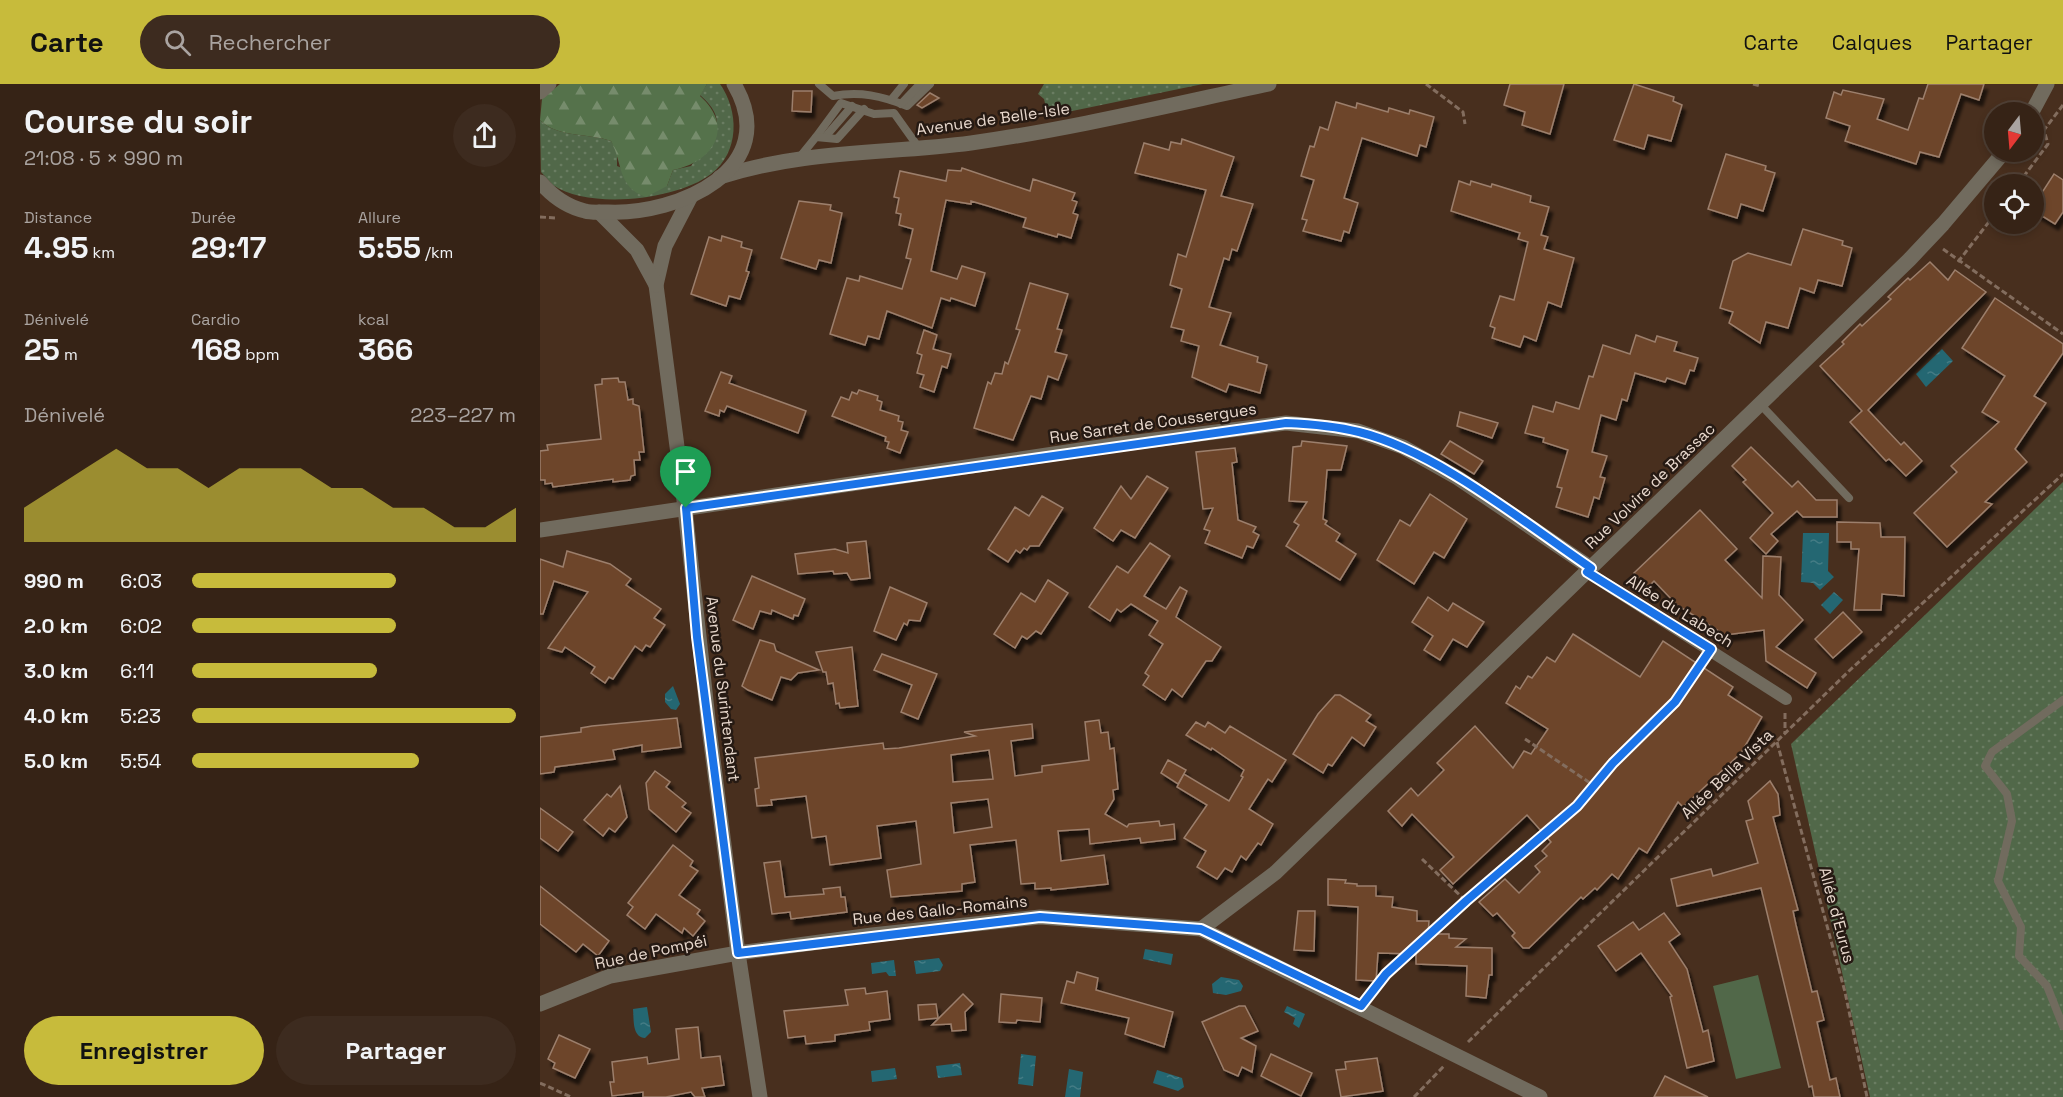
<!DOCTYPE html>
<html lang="fr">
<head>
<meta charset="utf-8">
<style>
	body { margin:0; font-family:"Space Grotesk",sans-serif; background:#3d2b1f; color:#f1f3f6; height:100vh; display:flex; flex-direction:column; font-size:22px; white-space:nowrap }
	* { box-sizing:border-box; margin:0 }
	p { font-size:20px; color:#aaa4a1 }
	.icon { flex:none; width:33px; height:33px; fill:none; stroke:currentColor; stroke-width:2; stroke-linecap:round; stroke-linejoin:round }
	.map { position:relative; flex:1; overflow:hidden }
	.panel { display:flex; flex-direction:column; background:#362316; width:540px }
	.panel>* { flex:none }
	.needle { width:39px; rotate:196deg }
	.fabs { position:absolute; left:1444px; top:18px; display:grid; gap:12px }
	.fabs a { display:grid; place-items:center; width:60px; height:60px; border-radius:50%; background:#362316; box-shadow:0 3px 9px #0003,0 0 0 2px #504035; font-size:30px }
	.pin { position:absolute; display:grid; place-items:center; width:51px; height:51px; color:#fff; margin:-62px -26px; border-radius:50% 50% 50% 0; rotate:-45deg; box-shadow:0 0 6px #0007 }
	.pin .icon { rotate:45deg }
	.round { display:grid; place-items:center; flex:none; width:63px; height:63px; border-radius:32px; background:#3d2b1f }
	.head { display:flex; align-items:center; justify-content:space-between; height:102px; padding:0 24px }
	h1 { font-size:33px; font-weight:700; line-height:45px }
	.figures { display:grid; grid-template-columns:repeat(3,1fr); gap:9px; height:102px; padding:6px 24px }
	.figures div { display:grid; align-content:center }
	.figures b { font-size:30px; font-weight:700 }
	.figures small { font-size:16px; font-weight:400 }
	.figures p { font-size:16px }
	.chart { height:168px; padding:12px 24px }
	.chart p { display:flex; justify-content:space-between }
	.chart svg { width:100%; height:108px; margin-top:6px; fill:#c7bb3b; opacity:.7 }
	.cta { display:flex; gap:12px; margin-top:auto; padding:12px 24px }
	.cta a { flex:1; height:69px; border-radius:36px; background:#c7bb3b; color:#111; font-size:24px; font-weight:700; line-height:69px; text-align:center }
	.cta a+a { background:#3d2b1f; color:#f1f3f6 }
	ul { padding:0 24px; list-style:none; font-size:20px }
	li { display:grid; grid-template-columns:96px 72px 1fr; align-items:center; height:45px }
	li i { height:15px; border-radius:8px; background:#c7bb3b }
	header { display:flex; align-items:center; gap:36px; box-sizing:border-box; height:84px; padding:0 30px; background:#c7bb3b; color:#111 }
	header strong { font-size:28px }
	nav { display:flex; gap:33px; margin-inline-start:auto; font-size:21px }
	.search { width:420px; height:54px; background:#3d2b1f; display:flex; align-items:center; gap:15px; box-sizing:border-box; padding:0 21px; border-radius:33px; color:#aaa4a1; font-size:22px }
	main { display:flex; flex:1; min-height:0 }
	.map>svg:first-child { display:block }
	.grass { fill:url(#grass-dots) }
	.forest { fill:url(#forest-firs) }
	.pitch { fill:#516849 }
	.water { fill:url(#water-ripples) }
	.building { fill:#6d452a; stroke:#9c7f6c; stroke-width:1.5; fill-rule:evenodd; filter:url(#shadow) }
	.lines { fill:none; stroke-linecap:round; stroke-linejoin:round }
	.path { stroke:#836d5e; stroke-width:3; stroke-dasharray:6 3; stroke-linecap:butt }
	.service { stroke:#716b5e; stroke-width:8 }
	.pedestrian { stroke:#716b5e; stroke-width:12 }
	.minor { stroke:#716b5e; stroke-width:15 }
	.tertiary { stroke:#716b5e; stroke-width:15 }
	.route-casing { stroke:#fff; stroke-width:12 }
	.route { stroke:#1a73e8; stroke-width:8 }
	.labels { text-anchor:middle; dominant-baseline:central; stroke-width:5; stroke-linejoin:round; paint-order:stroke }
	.street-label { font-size:16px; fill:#e8d8cd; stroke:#261a13 }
</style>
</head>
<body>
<header>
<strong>Carte</strong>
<div class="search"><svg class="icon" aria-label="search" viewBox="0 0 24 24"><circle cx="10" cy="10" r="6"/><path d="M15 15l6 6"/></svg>Rechercher</div>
<nav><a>Carte</a><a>Calques</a><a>Partager</a></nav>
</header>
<main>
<section class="panel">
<div class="head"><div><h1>Course du soir</h1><p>21:08 · 5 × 990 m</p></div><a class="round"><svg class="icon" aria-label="share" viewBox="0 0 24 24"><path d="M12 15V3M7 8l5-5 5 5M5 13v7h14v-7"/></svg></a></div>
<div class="figures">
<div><p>Distance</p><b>4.95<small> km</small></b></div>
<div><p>Durée</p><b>29:17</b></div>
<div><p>Allure</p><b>5:55<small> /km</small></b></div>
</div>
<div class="figures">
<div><p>Dénivelé</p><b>25<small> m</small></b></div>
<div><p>Cardio</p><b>168<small> bpm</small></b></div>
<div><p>kcal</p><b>366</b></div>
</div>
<div class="chart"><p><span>Dénivelé</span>223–227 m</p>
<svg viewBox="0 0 160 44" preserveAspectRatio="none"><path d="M0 44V30L10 22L20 14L30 6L40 14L50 14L60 22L70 14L80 14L90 14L100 22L110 22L120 30L130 30L140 38L150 38L160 30V44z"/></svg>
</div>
<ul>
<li><b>990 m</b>6:03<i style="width:63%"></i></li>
<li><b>2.0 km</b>6:02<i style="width:63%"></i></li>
<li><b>3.0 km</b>6:11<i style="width:57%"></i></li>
<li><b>4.0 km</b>5:23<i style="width:100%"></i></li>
<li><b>5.0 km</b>5:54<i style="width:70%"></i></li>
</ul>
<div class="cta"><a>Enregistrer</a><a>Partager</a></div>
</section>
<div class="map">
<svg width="1523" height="1013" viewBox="0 0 1523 1013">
	<defs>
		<pattern id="grass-dots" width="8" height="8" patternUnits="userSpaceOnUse" patternTransform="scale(1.5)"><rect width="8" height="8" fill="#516849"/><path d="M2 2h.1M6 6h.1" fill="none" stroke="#6a7d62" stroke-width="1.8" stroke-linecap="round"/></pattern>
		<pattern id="forest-firs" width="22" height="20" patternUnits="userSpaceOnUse" patternTransform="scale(1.5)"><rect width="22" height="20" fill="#55724b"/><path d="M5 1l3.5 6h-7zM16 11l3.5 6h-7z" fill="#768c6c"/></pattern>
		<pattern id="water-ripples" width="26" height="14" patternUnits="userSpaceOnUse" patternTransform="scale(1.5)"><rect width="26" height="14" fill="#246772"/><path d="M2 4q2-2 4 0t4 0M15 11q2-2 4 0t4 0" fill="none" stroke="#447c85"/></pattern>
		<filter id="shadow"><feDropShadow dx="3.5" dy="6" stdDeviation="1.5" flood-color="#0009"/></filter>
	</defs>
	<rect width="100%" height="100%" fill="#482f1e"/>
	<!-- grass -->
	<g class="grass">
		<path d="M167,0H180C199,27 200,68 171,90C137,116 49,126 13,101C9,97 5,92 1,88L0,36C17,54 50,49 71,57L77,67V82L127,102L133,86L151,82C171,54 193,40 160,11Z"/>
		<path d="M504,0H663L508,32L504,15L498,10Z"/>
		<path d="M1523,398V1013H1330L1251,660Z"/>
	</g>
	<!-- forest -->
	<path class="forest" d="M20,0H167L160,12C195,43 174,78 133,86L127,102L106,113C77,103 83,79 71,57C50,49 17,54 0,36L2,15Z"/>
	<!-- pitch -->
	<path class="pitch" d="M1218,891L1241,984L1196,995L1173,902Z"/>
	<!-- water -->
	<g class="water">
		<path d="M1402,265L1413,277L1386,303L1376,290Z"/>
		<path d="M1263,449H1289L1288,487L1294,493L1280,506L1273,499L1261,498Z"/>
		<path d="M1294,508L1303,516L1290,530L1281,521Z"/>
		<path d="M133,602L140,620L136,626L131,625L125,618V610Z"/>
		<path d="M605,865L633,870L631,881L603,875Z"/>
		<path d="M399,874L403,881L400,887L376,890L374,877Z"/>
		<path d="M354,876L356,892H349L346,888L332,890L331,879Z"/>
		<path d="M681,893L699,896L703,902L701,907L686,911L673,909L672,900Z"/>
		<path d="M747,922L765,930L759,944L753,940L755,934L744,928Z"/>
		<path d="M107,923L111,948L105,954C92,953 94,936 93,925Z"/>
		<path d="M481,970L496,972L493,1002L478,1000Z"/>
		<path d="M420,979L422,991L398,994L396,982Z"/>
		<path d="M355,984L357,995L332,998L331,987Z"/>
		<path d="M529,985L543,988L540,1013H525Z"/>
		<path d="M617,986L642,994L644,1003L638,1007L613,999Z"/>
	</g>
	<!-- building -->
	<g class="building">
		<path d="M970,0H1024L1010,50L982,41L985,28L964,21Z"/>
		<path d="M1094,0L1134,13L1133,17L1142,21L1131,57L1108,51L1104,65L1074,56Z"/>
		<path d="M1388,0H1444L1439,16L1421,10L1399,73L1380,68L1376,80L1305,57L1310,42L1286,34L1294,8L1301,11L1303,6L1344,15L1337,35L1368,46L1379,14L1383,15Z"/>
		<path d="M253,7H272L271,28L252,27Z"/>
		<path d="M390,9L399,14L382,24L377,21Z"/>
		<path d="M796,18L816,24L817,19L848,28L849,24L869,30L870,26L894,33L886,63L880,61L877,72L822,54L804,114L818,119L809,149L804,147L801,157L763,147L767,136L762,135L774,96L761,92L770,62L774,63L780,43L788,46Z"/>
		<path d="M642,55L694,73L681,112L713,120L697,167L692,165L689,176L684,174L669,223L691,229L680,261L718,273L717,278L727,281L720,309L689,300L686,308L652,293L659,262L641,257L644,246L631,243L642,205L630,201L638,170L646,173L666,106L595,89L604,59L629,66L631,58L641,60Z"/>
		<path d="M1186,70L1226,82L1225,86L1235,89L1223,127L1201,120L1197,134L1168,125Z"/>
		<path d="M422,84L490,107L493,95L535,109L532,116L537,118L533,129L538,131L531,154L518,150L517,153L483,143L486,134L448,122L431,117V120L406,116L391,187L417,195L422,182L445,189L435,222L411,214L410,217L401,214L392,244L347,227L339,255L328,252L325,261L290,250L307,194L319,197L320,192L362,205L371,175L366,174L373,145L359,141L361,130L356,129L359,114L354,113L360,87L406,97L408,86L421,87Z"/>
		<path d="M1514,90L1523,96V128L1515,140L1494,127V121Z"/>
		<path d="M919,97L930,101L931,97L951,103L952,100L991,112L990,118L1009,123L1001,151L1008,153L1004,165L1034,174L1021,223L1008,218L996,257L984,252L980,263L952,254L955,244L950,242L960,212L974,216L988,158L978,155L980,149L911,127Z"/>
		<path d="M259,117L291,121L290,126L302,129L291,179L279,176L276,185L241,174Z"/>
		<path d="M1263,145L1303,157L1302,161L1312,164L1302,202L1278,196L1274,209L1260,204L1248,244L1226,238L1220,259L1189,239L1193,228L1180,224L1193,177L1208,169L1251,181Z"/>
		<path d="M182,152L202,158L201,163L212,166L206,187L209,188L200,215L189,212L186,222L151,210L169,153L181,157Z"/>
		<path d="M1390,178L1408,196L1415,186L1446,208L1328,326L1361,361L1364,358L1382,377L1366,392L1349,375L1346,377L1310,338L1322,327L1280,282L1304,260L1302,258L1320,240L1322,242L1351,215L1348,213L1368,194L1370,196Z"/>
		<path d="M490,199L528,210L517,245L522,246L515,268L527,271L518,296L508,292L501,315L491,312L473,356L434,344L448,298L451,300L455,289L462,290L465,278L468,280L480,246L476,245Z"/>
		<path d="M1455,214L1523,260V269L1494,312L1506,319L1475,365L1487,378L1445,418L1452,420L1407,463L1374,429L1417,388L1411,382L1459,338L1442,328L1465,292L1422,264Z"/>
		<path d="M384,246L397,251L393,265L411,270L407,284L402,282L394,308L380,303L384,291L377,289L382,271L377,269Z"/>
		<path d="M1096,251L1115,258L1117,252L1137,258L1134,267L1158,274L1154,287L1150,286L1145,300L1127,294L1125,298L1095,289L1087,317L1082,315L1076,336L1061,331L1052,368L1067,372L1060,393L1065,394L1059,415L1054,413L1048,433L1016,423L1022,404L1017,403L1028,366L1003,358L1004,354L985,349L993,322L1013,328L1016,318L1039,325L1049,292L1053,293L1063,261L1090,270Z"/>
		<path d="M181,288L192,292L189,299L266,327L258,349L187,322L184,328L180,326L179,332L165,327Z"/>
		<path d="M78,294L79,298H85L88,316L93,315V320L99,322L104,368H99L100,376H94L95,391L91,392L90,396L73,398V395L13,403L12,399L5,400V396H0V367L8,366L7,361L61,355L55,301L62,300V295Z"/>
		<path d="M319,306L338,312L337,316L342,318L340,326L359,332L358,337L363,338L361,346L368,348L360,369L347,364L349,358L345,357L346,353L292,332L301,313L309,316L312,308L317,310Z"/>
		<path d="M920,328L958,339L952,354L917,342Z"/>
		<path d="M762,357L807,362L801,386H787L783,435L787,437L785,440L800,450L796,457L816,470L800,496L746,462L759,441L754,438L767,418L749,417L753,363L761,362Z"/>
		<path d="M910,357L943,377L934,390L901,370Z"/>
		<path d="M1211,363L1252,403L1258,397L1276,416H1297V433H1263L1257,427L1231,450L1238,457L1226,470L1210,454L1233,429L1203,398L1206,396L1192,382Z"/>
		<path d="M695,364L697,378L692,379L698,436L716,443L713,448L719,451L713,464L707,462L702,474L665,459L670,447L664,445L673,424L663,425L656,368Z"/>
		<path d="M607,392L628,404L595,454L581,446L573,457L554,444L581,402L591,415Z"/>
		<path d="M890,410L927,435L904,474L894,468L874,500L837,476L860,436L870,442Z"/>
		<path d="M502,412L523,424L499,462H490L487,466L484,464L480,469L476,466L468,478L448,465L475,423L489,432Z"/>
		<path d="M1160,426L1197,465L1185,476L1222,514L1223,472L1241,473L1239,511L1263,536L1236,563L1276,589L1267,604L1226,577L1224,546L1185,551L1137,521L1114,497L1108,503L1094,489Z"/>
		<path d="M1297,438L1340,439L1341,453H1365L1364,512L1342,510L1341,526H1314L1319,465H1311V458H1297Z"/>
		<path d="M326,457L330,494L311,496L307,489L294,490L293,487L258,490L255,470L295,465L308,469L307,459Z"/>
		<path d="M610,459L630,472L604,512L626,525L640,503L647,507L636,533L681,563L672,577H666L642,613L632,605L625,616L603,601L609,592L605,589L623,560L609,551L618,537L591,520L581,528L577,525L570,537L549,523L577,482L588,489Z"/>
		<path d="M27,467L70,480L91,495L86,501L121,525L114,534L125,541L110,563L106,561L102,567L95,562L73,595L69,593L65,599L51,589L55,583L25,563L22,568L8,564L48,508L14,497L3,530H0V475L23,483Z"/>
		<path d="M212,492L265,515L258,532L254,531L253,535L232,526L231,530L220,527L213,545L193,536Z"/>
		<path d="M508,496L528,509L501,550L496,547L487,555L482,552L475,564L454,550L481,509L495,518Z"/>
		<path d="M350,503L387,519L380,537L369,536L367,541L364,539L356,556L334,547Z"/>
		<path d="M888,513L908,527L913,519L944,538L927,563L913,555L900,576L884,566L893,552L872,538Z"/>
		<path d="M1303,528L1322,548L1293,574L1275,555Z"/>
		<path d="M1033,550L1100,593L1123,557L1193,603L1188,611L1222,633L1201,669L1143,723L1138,718L1107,769L1099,764L1078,795L1072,790L1057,806L1055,804L1043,815L1041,813L989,864H983L972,852L975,849L957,829L953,832L939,818L965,795L979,809L1000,788L995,782L1007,772L1002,767L1011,758L987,731L913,800L900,786L914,773L872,730L862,742L848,727L871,704L878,712L904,686L897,679L935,642L973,684L984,667L991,670L1008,645L966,619L976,602L980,605L988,592L992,594L1007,573L1015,578Z"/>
		<path d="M220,556L234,560L236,567L279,586L258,589L251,596L241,593L232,616L208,606L202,602Z"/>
		<path d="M312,563L318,622L300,624L299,619L296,620L293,599L288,600L286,588H283L276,568Z"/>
		<path d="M342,570L397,590L378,635L361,628L372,601L334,586Z"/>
		<path d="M795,611H800L831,631L826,637L836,643L824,662L812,653L792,682L788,680L783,689L753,670L778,630Z"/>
		<path d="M137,634L141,663L102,668V661L73,666L75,675L15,683L14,688L0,690V653L41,648V644L52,642Z"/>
		<path d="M559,636L561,649L568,648L570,665L574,664L578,705L573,706L574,715L565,730L587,743L589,740L619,737L620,742L634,740L635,755L601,759L600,754L550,760L549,745L518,747L521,777L564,771L568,800L511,806V804L495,805V799L481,800L476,756L430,761L435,798L422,800V807L351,813L347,786L381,780L376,737L337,742L341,774L290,781L286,752L272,754L266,712L231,716L232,721L217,722L215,705L219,704L215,674L343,659L344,665L359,664L435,652L424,648L492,640L493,654L471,657L475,692L502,688V682L549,676L545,638ZM449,666L453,695L413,698L411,671ZM448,715L452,743L414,749L411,719Z"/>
		<path d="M656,638L665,643L668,638L685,649L690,642L746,676L732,698L728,695L709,725L733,740L721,761L718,759L706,776L701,772L692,788L685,784L677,795L657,783L666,767L644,754L667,721L637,703L644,690L689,717L703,693L701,692L704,686L672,664L671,666L646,651Z"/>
		<path d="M628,676L646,686L638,700L621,689Z"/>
		<path d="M115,687L130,698L126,703L146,719L142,723L151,729L136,748L109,725L106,699Z"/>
		<path d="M1230,697L1238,710L1240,731L1233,733L1258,826L1253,827L1256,841L1272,908L1277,907L1284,936L1277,938L1290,996L1296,994L1300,1013H1274L1272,1002L1269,1003L1221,804L1137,822L1131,795L1171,785L1173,792L1218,779L1206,737L1213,735L1208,717Z"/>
		<path d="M80,702L87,733L75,748L69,744L63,752L44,736L67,710L71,713Z"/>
		<path d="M0,724L33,748L18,767L0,754Z"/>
		<path d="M133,761L153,777L150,782L158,787L139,811L160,826L157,830L165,837L153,852L144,844L142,849L116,830L105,845L87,831L93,823L88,819Z"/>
		<path d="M240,777L245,813L284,810L283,805L300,803L301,813H305L307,828L251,835L250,828L232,830L224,779Z"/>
		<path d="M788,795L806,796L805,799L817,800V802H836V812L853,813L852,823L877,827V837H889L888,850H909V854L926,855L916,863L952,864V891H949L946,914L926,912L927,882L876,880V870L838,869L836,897L816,896L818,823L788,821Z"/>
		<path d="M0,802L69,857L58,872L43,860L36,868L0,840Z"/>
		<path d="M758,827H775L774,867L754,866Z"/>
		<path d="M1124,829L1140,850L1129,858L1147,885L1163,948L1168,946L1174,977L1147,984L1130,913L1132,912L1101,869L1076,887L1058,862L1093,838L1099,846Z"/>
		<path d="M537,888L558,894L556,906L633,928L624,963L585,950L589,934L521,919L527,897L534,899Z"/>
		<path d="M325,904L326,910L347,907L350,935L329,938L330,946L295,951V957L266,960L265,952L248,954L244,927L308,921L305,906Z"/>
		<path d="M423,910L433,920L425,928L426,946L412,947L411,940L392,941Z"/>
		<path d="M461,910L502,914L500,938L477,936L476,939L459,938Z"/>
		<path d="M396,920L398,934L379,936L378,921Z"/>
		<path d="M699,922H705L718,947L701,954L716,962L712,988L702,983L698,992L684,986L662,938Z"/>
		<path d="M158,943L161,974L180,972L184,1001L162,1004L165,1013H155L151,1008L126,1013H103V1008L72,1012L70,998H74L72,978L107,973L108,980L139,975L136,945Z"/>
		<path d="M19,951L50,965L35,994L13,984L15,979L8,975Z"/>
		<path d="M731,970L772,989L761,1012L721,992Z"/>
		<path d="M837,974L843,1007L801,1013L796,986L806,985L805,978Z"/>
		<path d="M1125,992L1141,1000L1168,1013H1114Z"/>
	</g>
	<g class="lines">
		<!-- path -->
		<g class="path">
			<path d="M886,0L923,28L925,40"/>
			<path d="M1213,0L1220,2"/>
			<path d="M1478,100L1508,60L1504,46L1523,21"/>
			<path d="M0,133L16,134"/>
			<path d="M1403,165L1523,250"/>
			<path d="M1418,178L1455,130"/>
			<path d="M1245,629V649"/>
			<path d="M985,655L1053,701"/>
			<path d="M1237,658L1305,908L1327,1013"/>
			<path d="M882,775L926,817"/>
			<path d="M831,910L846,890L926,817L1037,722L1073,679L1135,618L1161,579"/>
			<path d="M928,958L1310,586L1523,390"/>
			<path d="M0,999L31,1013"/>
			<path d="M874,1013L904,982"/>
		</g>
		<!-- service -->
		<g class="service">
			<path d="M279,0L293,12C320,7 342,12 367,22L390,0"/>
			<path d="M351,16L364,0"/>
			<path d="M361,20L380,0"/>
			<path d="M286,52L312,22"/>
			<path d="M276,53L301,19L334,30L354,29L379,64"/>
			<path d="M259,74L276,53L297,55L324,25"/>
			<path d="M1220,320L1309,414"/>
			<path d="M1523,616L1452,668L1445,682L1467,710L1472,737L1458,797L1481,843L1479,872L1507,902L1523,942"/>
		</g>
		<!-- pedestrian -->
		<path class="pedestrian" d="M1047,488L1246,615"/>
		<!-- minor -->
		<g class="minor">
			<path d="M1492,28L1507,0"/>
			<path d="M151,112L125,162L116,201L145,424L169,644L198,869L220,1013"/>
			<path d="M59,128L97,166L116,201"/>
			<path d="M0,446L574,361L746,339L818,347L863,363L918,394L1051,484"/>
			<path d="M661,845L735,789L1370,175L1403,140L1464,68"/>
			<path d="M0,920L70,892L198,869L332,851L500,833L661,845L1000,1013"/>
		</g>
		<!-- tertiary -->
		<g class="tertiary">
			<path d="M0,8L9,0"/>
			<path d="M180,93C262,66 347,70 431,59C531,45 630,21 729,0"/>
			<path d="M0,98C12,112 27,123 45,127C52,129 61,128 68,128C138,131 244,85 194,0"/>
		</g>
	</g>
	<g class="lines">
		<defs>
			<path id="route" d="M746,339C770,340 795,342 819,348C898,368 983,438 1051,484L1047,488L1171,565L1135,618L1073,679L1037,722L926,817L846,890L821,922L661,845L500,833L198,869L157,553L146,424Z"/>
		</defs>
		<!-- route casing -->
		<use href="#route" class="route-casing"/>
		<!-- route -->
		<use href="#route" class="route"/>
	</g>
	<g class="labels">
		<!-- street labels -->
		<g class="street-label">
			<text transform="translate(453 35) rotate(-8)">Avenue de Belle-Isle</text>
			<text transform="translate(613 339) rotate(-8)">Rue Sarret de Coussergues</text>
			<text transform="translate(1110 402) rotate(-44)">Rue Volvire de Brassac</text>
			<text transform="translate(1140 527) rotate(32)">Allée du Labech</text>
			<text transform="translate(183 605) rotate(83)">Avenue du Surintendant</text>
			<text transform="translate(1187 690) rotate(-44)">Allée Bella Vista</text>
			<text transform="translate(400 826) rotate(-6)">Rue des Gallo-Romains</text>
			<text transform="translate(1297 831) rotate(75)">Allée d'Eurus</text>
			<text transform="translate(111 868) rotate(-12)">Rue de Pompéi</text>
		</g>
	</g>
</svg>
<div class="fabs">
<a><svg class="needle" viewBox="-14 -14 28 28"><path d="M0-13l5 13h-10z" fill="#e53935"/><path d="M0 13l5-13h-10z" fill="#aaa4a1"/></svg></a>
<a><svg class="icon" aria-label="locate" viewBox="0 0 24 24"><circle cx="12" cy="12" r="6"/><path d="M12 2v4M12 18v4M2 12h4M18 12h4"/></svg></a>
</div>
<div class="pin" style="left:146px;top:424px;background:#1e9e55"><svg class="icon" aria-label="arrive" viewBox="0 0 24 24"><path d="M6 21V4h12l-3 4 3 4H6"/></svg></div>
</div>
</main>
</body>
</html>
